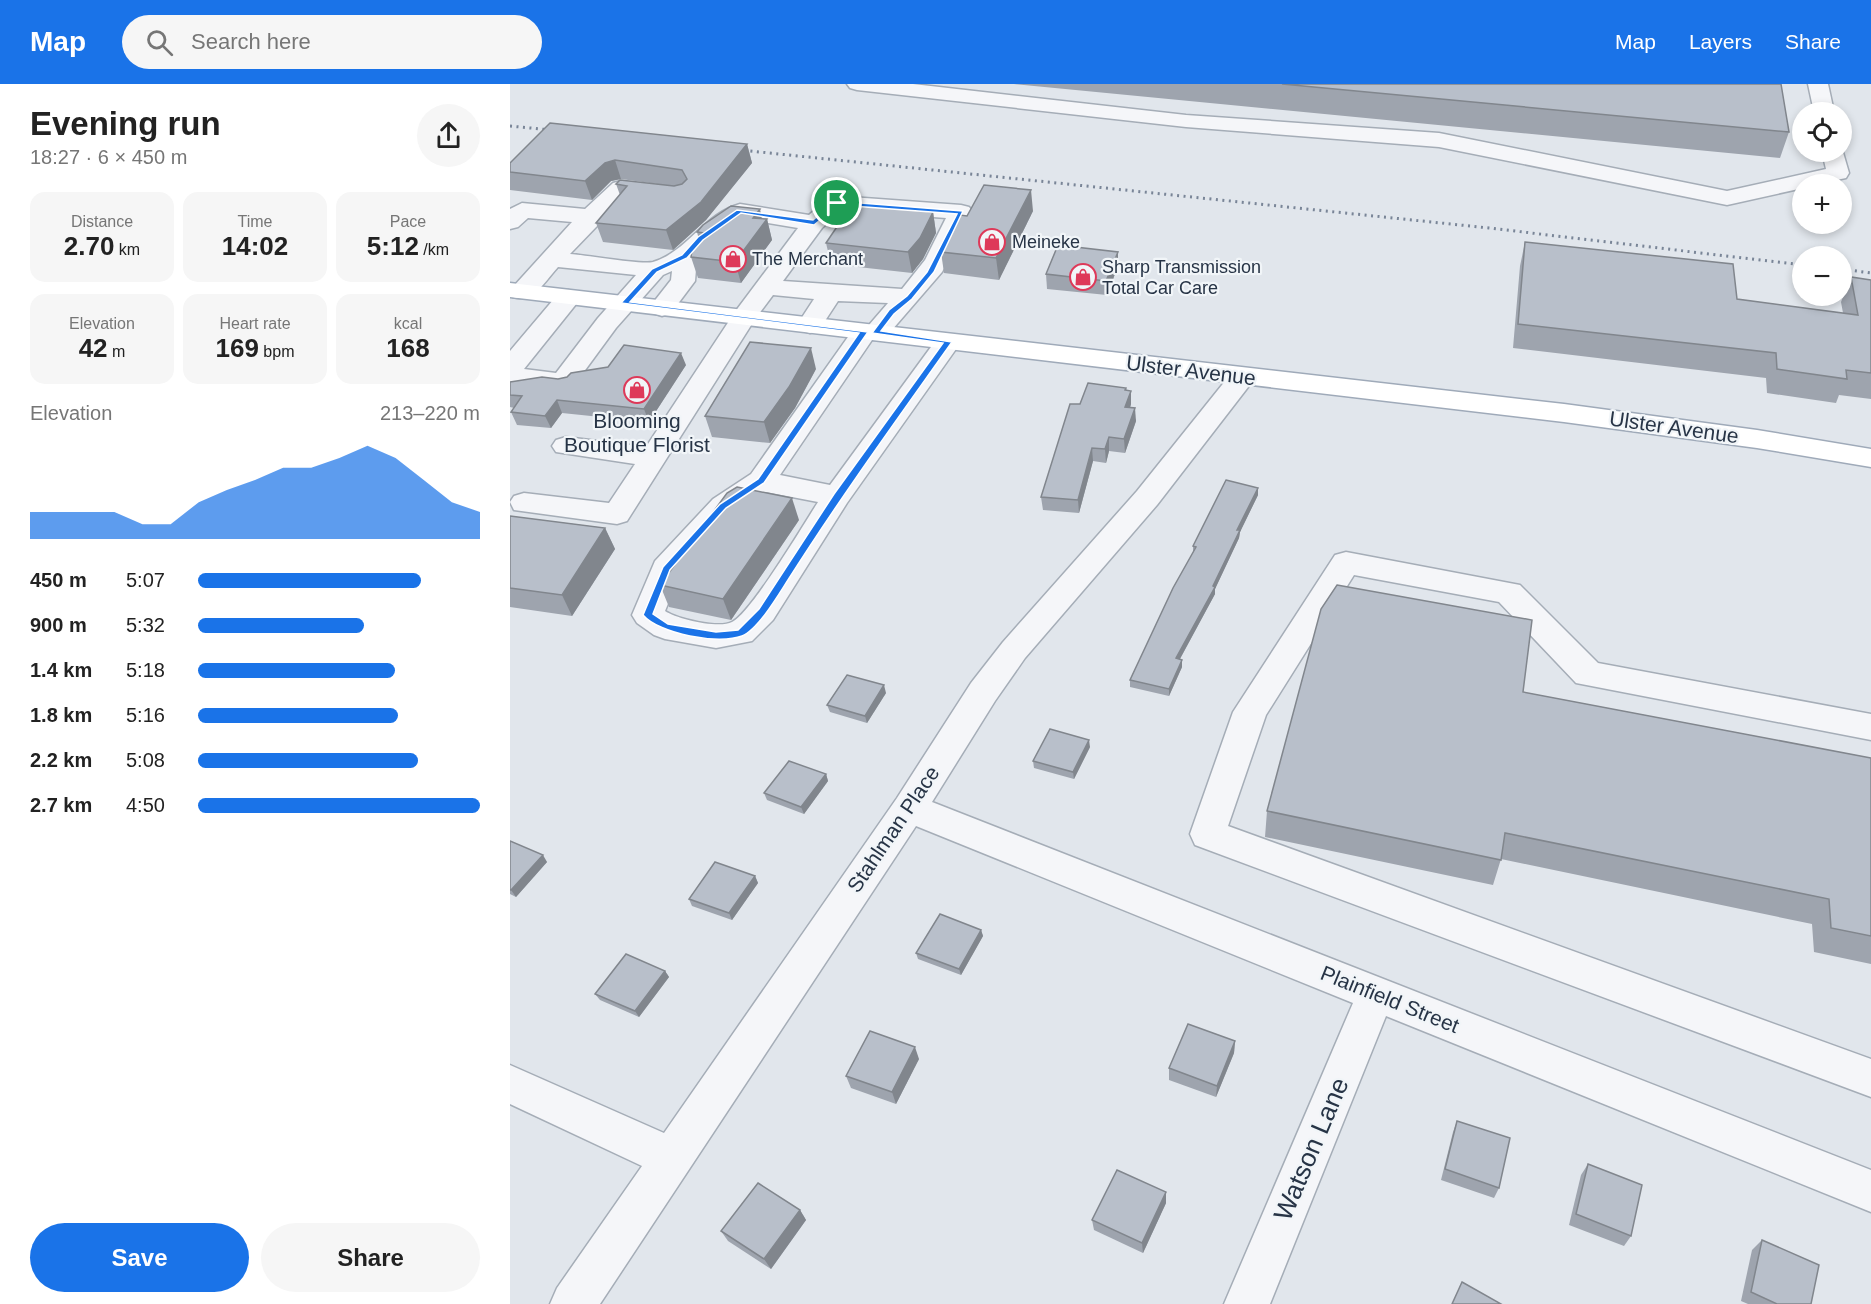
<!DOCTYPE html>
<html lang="en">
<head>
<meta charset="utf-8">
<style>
	body { margin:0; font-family:Arial,sans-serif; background:#f6f6f6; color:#222; height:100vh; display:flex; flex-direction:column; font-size:22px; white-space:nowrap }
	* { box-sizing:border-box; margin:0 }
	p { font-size:20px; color:#767676 }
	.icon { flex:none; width:33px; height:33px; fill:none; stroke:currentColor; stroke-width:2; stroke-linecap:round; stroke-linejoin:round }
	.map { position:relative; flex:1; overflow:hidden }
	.details { display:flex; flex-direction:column; background:#fff; width:510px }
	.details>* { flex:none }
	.tools { position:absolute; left:1282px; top:18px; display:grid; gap:12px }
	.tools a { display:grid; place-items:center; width:60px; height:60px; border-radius:50%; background:#fff; box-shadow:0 3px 9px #0003; font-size:30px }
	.pin { position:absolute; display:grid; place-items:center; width:51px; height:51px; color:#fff; margin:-26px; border:3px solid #fff; border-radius:50%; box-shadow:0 2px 6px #0007 }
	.round { display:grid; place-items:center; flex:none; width:63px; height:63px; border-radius:32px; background:#f6f6f6 }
	.overview { display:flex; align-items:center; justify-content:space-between; height:102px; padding:0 30px }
	h1 { font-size:33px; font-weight:700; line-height:45px }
	.stats { display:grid; grid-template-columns:repeat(3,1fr); gap:9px; height:102px; padding:6px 30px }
	.stats div { display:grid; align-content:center; border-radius:15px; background:#f6f6f6; text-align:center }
	.stats b { font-size:26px; font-weight:700 }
	.stats small { font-size:16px; font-weight:400 }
	.stats p { font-size:16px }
	.chart { height:168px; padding:12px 30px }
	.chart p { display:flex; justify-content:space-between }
	.chart svg { width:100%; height:108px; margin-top:6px; fill:#1a73e8; opacity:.7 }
	.primary-button { display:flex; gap:12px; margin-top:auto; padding:12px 30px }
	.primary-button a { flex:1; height:69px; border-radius:36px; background:#1a73e8; color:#fff; font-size:24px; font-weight:700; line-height:69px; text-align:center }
	.primary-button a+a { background:#f6f6f6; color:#222 }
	ul { padding:0 30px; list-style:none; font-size:20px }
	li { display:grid; grid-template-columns:96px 72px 1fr; align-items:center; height:45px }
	li i { height:15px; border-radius:8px; background:#1a73e8 }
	header { display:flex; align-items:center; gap:36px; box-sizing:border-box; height:84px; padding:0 30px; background:#1a73e8; color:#fff }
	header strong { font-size:28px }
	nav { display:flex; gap:33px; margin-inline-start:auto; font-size:21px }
	.search { width:420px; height:54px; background:#f6f6f6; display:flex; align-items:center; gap:15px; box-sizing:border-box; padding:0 21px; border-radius:33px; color:#767676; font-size:22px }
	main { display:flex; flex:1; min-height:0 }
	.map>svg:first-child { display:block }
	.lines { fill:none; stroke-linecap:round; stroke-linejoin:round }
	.minor-casing { stroke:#a5adb7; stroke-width:3 }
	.major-casing { stroke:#9faab9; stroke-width:3 }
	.minor { fill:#f5f6f9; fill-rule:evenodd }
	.major { fill:#fff; fill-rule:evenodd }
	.rail { stroke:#798597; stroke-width:3; stroke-dasharray:2 4.5; stroke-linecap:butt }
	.wall { fill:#9ea4ae }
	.shaded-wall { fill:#81868d }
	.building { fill:#b8bfca; stroke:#81868d; stroke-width:1.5 }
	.route { fill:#1a73e8; stroke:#fff; stroke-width:1.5; fill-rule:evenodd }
	.labels { text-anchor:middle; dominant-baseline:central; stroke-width:4.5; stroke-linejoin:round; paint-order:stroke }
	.far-poi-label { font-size:18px; fill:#273446; stroke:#f1f5f8; text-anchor:start }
	.street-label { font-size:21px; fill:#273446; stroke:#f1f5f8 }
	.poi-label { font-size:21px; fill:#273446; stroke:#f1f5f8 }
	.near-street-label { font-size:26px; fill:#273446; stroke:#f1f5f8 }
</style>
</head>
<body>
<header>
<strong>Map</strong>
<div class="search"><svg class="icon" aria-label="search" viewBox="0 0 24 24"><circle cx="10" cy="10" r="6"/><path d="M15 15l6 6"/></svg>Search here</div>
<nav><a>Map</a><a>Layers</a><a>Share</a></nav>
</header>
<main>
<section class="details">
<div class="overview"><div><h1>Evening run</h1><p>18:27 · 6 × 450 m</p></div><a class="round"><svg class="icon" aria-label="share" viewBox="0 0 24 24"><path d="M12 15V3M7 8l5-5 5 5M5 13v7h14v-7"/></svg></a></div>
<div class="stats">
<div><p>Distance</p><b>2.70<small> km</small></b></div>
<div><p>Time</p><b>14:02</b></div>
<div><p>Pace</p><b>5:12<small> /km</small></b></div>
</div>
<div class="stats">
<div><p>Elevation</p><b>42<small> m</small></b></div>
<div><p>Heart rate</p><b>169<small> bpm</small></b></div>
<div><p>kcal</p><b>168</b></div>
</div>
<div class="chart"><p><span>Elevation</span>213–220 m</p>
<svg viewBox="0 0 160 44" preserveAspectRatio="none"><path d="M0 44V33L10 33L20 33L30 33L40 38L50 38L60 29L70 24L80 20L90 15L100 15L110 11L120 6L130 11L140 20L150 29L160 33V44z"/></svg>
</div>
<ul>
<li><b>450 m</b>5:07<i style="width:79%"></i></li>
<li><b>900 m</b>5:32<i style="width:59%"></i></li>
<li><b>1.4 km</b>5:18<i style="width:70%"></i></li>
<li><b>1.8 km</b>5:16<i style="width:71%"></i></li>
<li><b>2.2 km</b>5:08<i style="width:78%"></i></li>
<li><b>2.7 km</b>4:50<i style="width:100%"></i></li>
</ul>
<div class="primary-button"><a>Save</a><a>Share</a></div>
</section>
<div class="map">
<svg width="1361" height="1220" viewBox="0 0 1361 1220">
	<rect width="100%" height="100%" fill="#e1e6ec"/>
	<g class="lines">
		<defs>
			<g id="minor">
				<path d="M337,0H403L676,31L929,49L1217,107L1316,85L1312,68H1332V65L1339,89L1336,94L1307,100H1293V104L1217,121L929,63L676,43L347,6L340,4Z"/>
				<path d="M1298,0H1318L1324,28H1304Z"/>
				<path d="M111,97L158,104L161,109L158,114L150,116L116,112L60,170C76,171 131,181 143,178C177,168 195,129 230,120L299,131L319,114L327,112L451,121L459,123L463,128L432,188L375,254L362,256L270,391L320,401L429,252L438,250L447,252L451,258L337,419L263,536L242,557L206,564L155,555L144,551L127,539L122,531L145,477L203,415L241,390L345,243L359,241L378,219L328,217L309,246L300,249L291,246L287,241L304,215L263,211L245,235L117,437L107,440L4,426L0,418L4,412L14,409L99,419L125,380L46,368L42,362L46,356L56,353L136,363L225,228L288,144L234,135L198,160L187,173L185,197L161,229L152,232L143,229L139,224L161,196L162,187L153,191L106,244L62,304L53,306L0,299V267L49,209L58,206L67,209L71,214L14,285L46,289L88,234L126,191L48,183C35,197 24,219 3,213L0,207L3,203L62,138L18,134L8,143L0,145V125L12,119L75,125L103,99ZM332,126L436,134L415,176L392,205L273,197L312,144ZM256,408L308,418C294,440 241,529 222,538C209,545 167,535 155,527L170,490L223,429Z"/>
				<path d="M733,284L742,286L746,292L742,298L647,421L515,574L485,617L422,718L1361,1086V1128L876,932L760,1220H714L843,919L406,742L90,1220H40L47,1204L132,1082L0,1020V981L154,1049L387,714L461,599L493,558L627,407L724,286Z"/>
				<path d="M836,468L1010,501L1088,579L1361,630V656L1066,599L989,518L844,491L756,631L718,742L1361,975V1013L685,761L680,750L723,628L825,471Z"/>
			</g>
			<path id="major" d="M0,199L1054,320L1247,346L1361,365V383L1247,364L1054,338L0,213Z"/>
		</defs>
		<!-- minor casing -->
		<use href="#minor" class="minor-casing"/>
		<!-- major casing -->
		<use href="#major" class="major-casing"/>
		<!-- minor -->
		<use href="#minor" class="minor"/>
		<!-- major -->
		<use href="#major" class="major"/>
		<!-- rail -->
		<g class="rail">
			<path d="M0,42L51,47"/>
			<path d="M221,65L979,144L1293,181"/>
			<path d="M1332,185L1361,189"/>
		</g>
	</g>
	<!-- wall -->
	<g class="wall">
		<path d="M504,0H1271L1279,48L1270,74Z"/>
		<path d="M237,60L242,79L196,136L163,166L93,158L86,139L110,111L106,100H147L111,95L101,97L82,116L0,106V79Z"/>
		<path d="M523,127L489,196L434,189L431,168L457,132Z"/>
		<path d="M423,128L426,149L413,175L402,189L321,180L316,159Z"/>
		<path d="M252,135H257L262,156L231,199L188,194L181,173L189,156L187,148Z"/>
		<path d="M1015,158L1227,215L1333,229L1331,218L1341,193L1361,196V315L1329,311L1326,319L1257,309L1256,294L1003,264L1010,182Z"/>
		<path d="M608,182L597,211L537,205L536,190Z"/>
		<path d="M176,281L139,338L52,329L41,344L7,341L1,328L4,324L0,323V298L48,295Z"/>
		<path d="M306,285L285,324L260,359L202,353L195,332Z"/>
		<path d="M616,304L621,320L620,324L626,337L615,369L599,367L596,379L583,377L569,429L533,426L531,413L570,320Z"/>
		<path d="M748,404V411L730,448L729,454L705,505V510L670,575L672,576V583L659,612L620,603V596L683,469V462Z"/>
		<path d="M0,432L95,444L105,465L62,532L0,523Z"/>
		<path d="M289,436L221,536L159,523L150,501Z"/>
		<path d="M1013,608L1361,674V880L1304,868L1302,840L991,775L983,801L755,753L757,727Z"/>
		<path d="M376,609L357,639L320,628L317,621Z"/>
		<path d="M580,663L564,695L524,684L523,677Z"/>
		<path d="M316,690L318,697L294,730L257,716L254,709Z"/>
		<path d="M0,757L37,778L6,813L0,810Z"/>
		<path d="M245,792L248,799L222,836L182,822L179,815Z"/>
		<path d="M471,846L473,852L451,891L408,875L406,869Z"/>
		<path d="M155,887L159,893L129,933L90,916L85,910Z"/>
		<path d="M725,957L724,969L706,1013L659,996V984Z"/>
		<path d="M409,975L386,1020L341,1004L336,992Z"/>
		<path d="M947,1037L989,1104L984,1114L931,1096L943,1048Z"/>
		<path d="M1078,1080L1121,1152L1114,1162L1059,1141L1071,1091Z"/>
		<path d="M656,1108V1119L633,1169L584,1146L582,1136Z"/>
		<path d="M290,1126L296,1136L261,1185L218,1157L211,1147Z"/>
		<path d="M1252,1156L1301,1220H1238L1231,1217L1242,1166Z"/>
	</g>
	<!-- shaded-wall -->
	<g class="shaded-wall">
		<path d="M237,60L242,79L196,136L163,166L156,146Z"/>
		<path d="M105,76L111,95L101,97L82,116L75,97L95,79Z"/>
		<path d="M521,106L523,127L489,196L486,174Z"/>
		<path d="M250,125L253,140L257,135L262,156L231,199L225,178L243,134Z"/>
		<path d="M423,128L426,149L413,175L402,189L398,168Z"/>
		<path d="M608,168V182L597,211L596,197Z"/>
		<path d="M301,264L306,285L285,324L260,359L254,338Z"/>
		<path d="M171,269L176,281L139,338L134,325Z"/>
		<path d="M621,307V320L616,336L615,323Z"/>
		<path d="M47,316L52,329L41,344L35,332Z"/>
		<path d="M625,324L626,337L615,369L614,355Z"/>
		<path d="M599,353V367L596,379L595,365Z"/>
		<path d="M582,364L583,377L569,429L568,416Z"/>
		<path d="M748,404V411L730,448L729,454L705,505V510L666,582V574L703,502L727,446Z"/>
		<path d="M282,414L289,436L221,536L213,515Z"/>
		<path d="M95,444L105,465L62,532L52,511Z"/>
		<path d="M672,576V583L659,612V605Z"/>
		<path d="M374,601L376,609L357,639L355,632Z"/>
		<path d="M579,656L580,663L564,695L563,688Z"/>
		<path d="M316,690L318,697L294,730L291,723Z"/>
		<path d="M33,771L37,778L6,813L1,806Z"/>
		<path d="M245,792L248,799L222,836L219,829Z"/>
		<path d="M471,846L473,852L451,891L449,885Z"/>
		<path d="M155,887L159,893L129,933L125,927Z"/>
		<path d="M725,957L724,969L706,1013L707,1002Z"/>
		<path d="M405,963L409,975L386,1020L382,1008Z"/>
		<path d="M656,1108V1119L633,1169L632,1159Z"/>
		<path d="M290,1126L296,1136L261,1185L254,1175Z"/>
	</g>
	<!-- building -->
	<g class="building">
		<path d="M772,0H1271L1279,48Z"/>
		<path d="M40,39L237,60L191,118L156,146L86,139L117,102L106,100L110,96L164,102L172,100L177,95L172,86L105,76L95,79L75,97L0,88V79Z"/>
		<path d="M474,101L521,106L486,174L431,168L450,131L457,132Z"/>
		<path d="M343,119L423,128L410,154L398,168L316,159Z"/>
		<path d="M221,122L250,125L243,134L257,135L225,178L181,173L182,166L195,149L187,148L193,141Z"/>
		<path d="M1015,158L1223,180L1227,215L1348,231L1341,193L1361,196V289L1336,286L1337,295L1267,285L1266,269L1008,240Z"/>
		<path d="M548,161L608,168L596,197L536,190Z"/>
		<path d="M240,258L301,264L279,303L254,338L195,332Z"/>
		<path d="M114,261L171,269L134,325L47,316L35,332L1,328L12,312L0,311V298L32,293L48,295L57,293L61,289L98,283Z"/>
		<path d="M578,299L616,304L615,306L621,307L615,323L625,324L614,355L599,353L595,365L582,364L568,416L531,413L560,320H570Z"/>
		<path d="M716,396L748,404L727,446H730L703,502L705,503L666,574L672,576L659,605L620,596L663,504L686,463L683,462Z"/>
		<path d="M227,403L282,414L213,515L150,501L217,409Z"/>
		<path d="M0,432L95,444L52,511L0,504Z"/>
		<path d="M827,501L1022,536L1013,608L1361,674V852L1321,844L1319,815L995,749L991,776L757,727L811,525Z"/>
		<path d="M337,591L374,601L355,632L317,621Z"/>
		<path d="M540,645L579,656L563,688L523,677Z"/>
		<path d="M279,677L316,690L291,723L254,709Z"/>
		<path d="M0,757L33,771L1,806H0Z"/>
		<path d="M205,778L245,792L219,829L179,815Z"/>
		<path d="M430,830L471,846L449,885L406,869Z"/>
		<path d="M116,870L155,887L125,927L85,910Z"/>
		<path d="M678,940L725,957L707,1002L659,984Z"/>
		<path d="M360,947L405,963L382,1008L336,992Z"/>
		<path d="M947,1037L1000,1054L989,1104L935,1085Z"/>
		<path d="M1078,1080L1132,1101L1121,1152L1066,1130Z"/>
		<path d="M607,1086L656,1108L632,1159L582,1136Z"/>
		<path d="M248,1099L290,1126L254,1175L211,1147Z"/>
		<path d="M1252,1156L1309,1181L1301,1220H1267L1241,1208Z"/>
		<path d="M952,1198L991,1220H942Z"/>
	</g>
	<!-- route -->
	<path class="route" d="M325,117L453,127L424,188L402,215L384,230L371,247L442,258C386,337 330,414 278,496C269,510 248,546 232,552C209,561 149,550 133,531L153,483L210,420L248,395L349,249L111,219L142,185L172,171L188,153L227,126L303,136ZM329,121L447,130L417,188L397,212L379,226L362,249L433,259L324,410L249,525L228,546L206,548L158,540L143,530L160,486L216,424L254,399L358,248L120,218L147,188L177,174L193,156L231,129L304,141Z"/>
	<!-- icons -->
	<defs>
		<symbol id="shop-ring" viewBox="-11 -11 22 22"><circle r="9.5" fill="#f1f5f8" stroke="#de3959" stroke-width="1.5"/><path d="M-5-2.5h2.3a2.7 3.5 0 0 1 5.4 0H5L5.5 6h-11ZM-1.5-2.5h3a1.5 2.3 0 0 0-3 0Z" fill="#de3959"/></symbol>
	</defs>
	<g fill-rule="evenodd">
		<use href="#shop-ring" x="467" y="143" width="30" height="30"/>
		<use href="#shop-ring" x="208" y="160" width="30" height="30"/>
		<use href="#shop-ring" x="558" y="178" width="30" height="30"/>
		<use href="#shop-ring" x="112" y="291" width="30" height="30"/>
	</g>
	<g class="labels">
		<!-- far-poi labels -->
		<g class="far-poi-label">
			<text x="502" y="158">Meineke</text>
			<text x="242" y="175">The Merchant</text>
			<text x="592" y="183">Sharp Transmission<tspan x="592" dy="21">Total Car Care</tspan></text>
		</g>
		<!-- street labels -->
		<g class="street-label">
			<text transform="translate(681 286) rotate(7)">Ulster Avenue</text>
			<text transform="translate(1164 343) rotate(8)">Ulster Avenue</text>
			<text transform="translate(383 745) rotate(-56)">Stahlman Place</text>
			<text transform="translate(880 915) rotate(22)">Plainfield Street</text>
		</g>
		<!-- poi labels -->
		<g class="poi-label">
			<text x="127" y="336">Blooming<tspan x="127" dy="24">Boutique Florist</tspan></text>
		</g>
		<!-- near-street labels -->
		<g class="near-street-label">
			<text transform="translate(801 1065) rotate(-67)">Watson Lane</text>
		</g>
	</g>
</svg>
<div class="tools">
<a><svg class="icon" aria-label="locate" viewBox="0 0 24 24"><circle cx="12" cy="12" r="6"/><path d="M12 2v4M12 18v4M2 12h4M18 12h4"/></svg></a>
<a>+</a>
<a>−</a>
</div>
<div class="pin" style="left:327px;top:119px;background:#1e9e55"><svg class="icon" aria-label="arrive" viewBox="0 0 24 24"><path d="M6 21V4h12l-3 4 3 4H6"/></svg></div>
</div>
</main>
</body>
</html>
